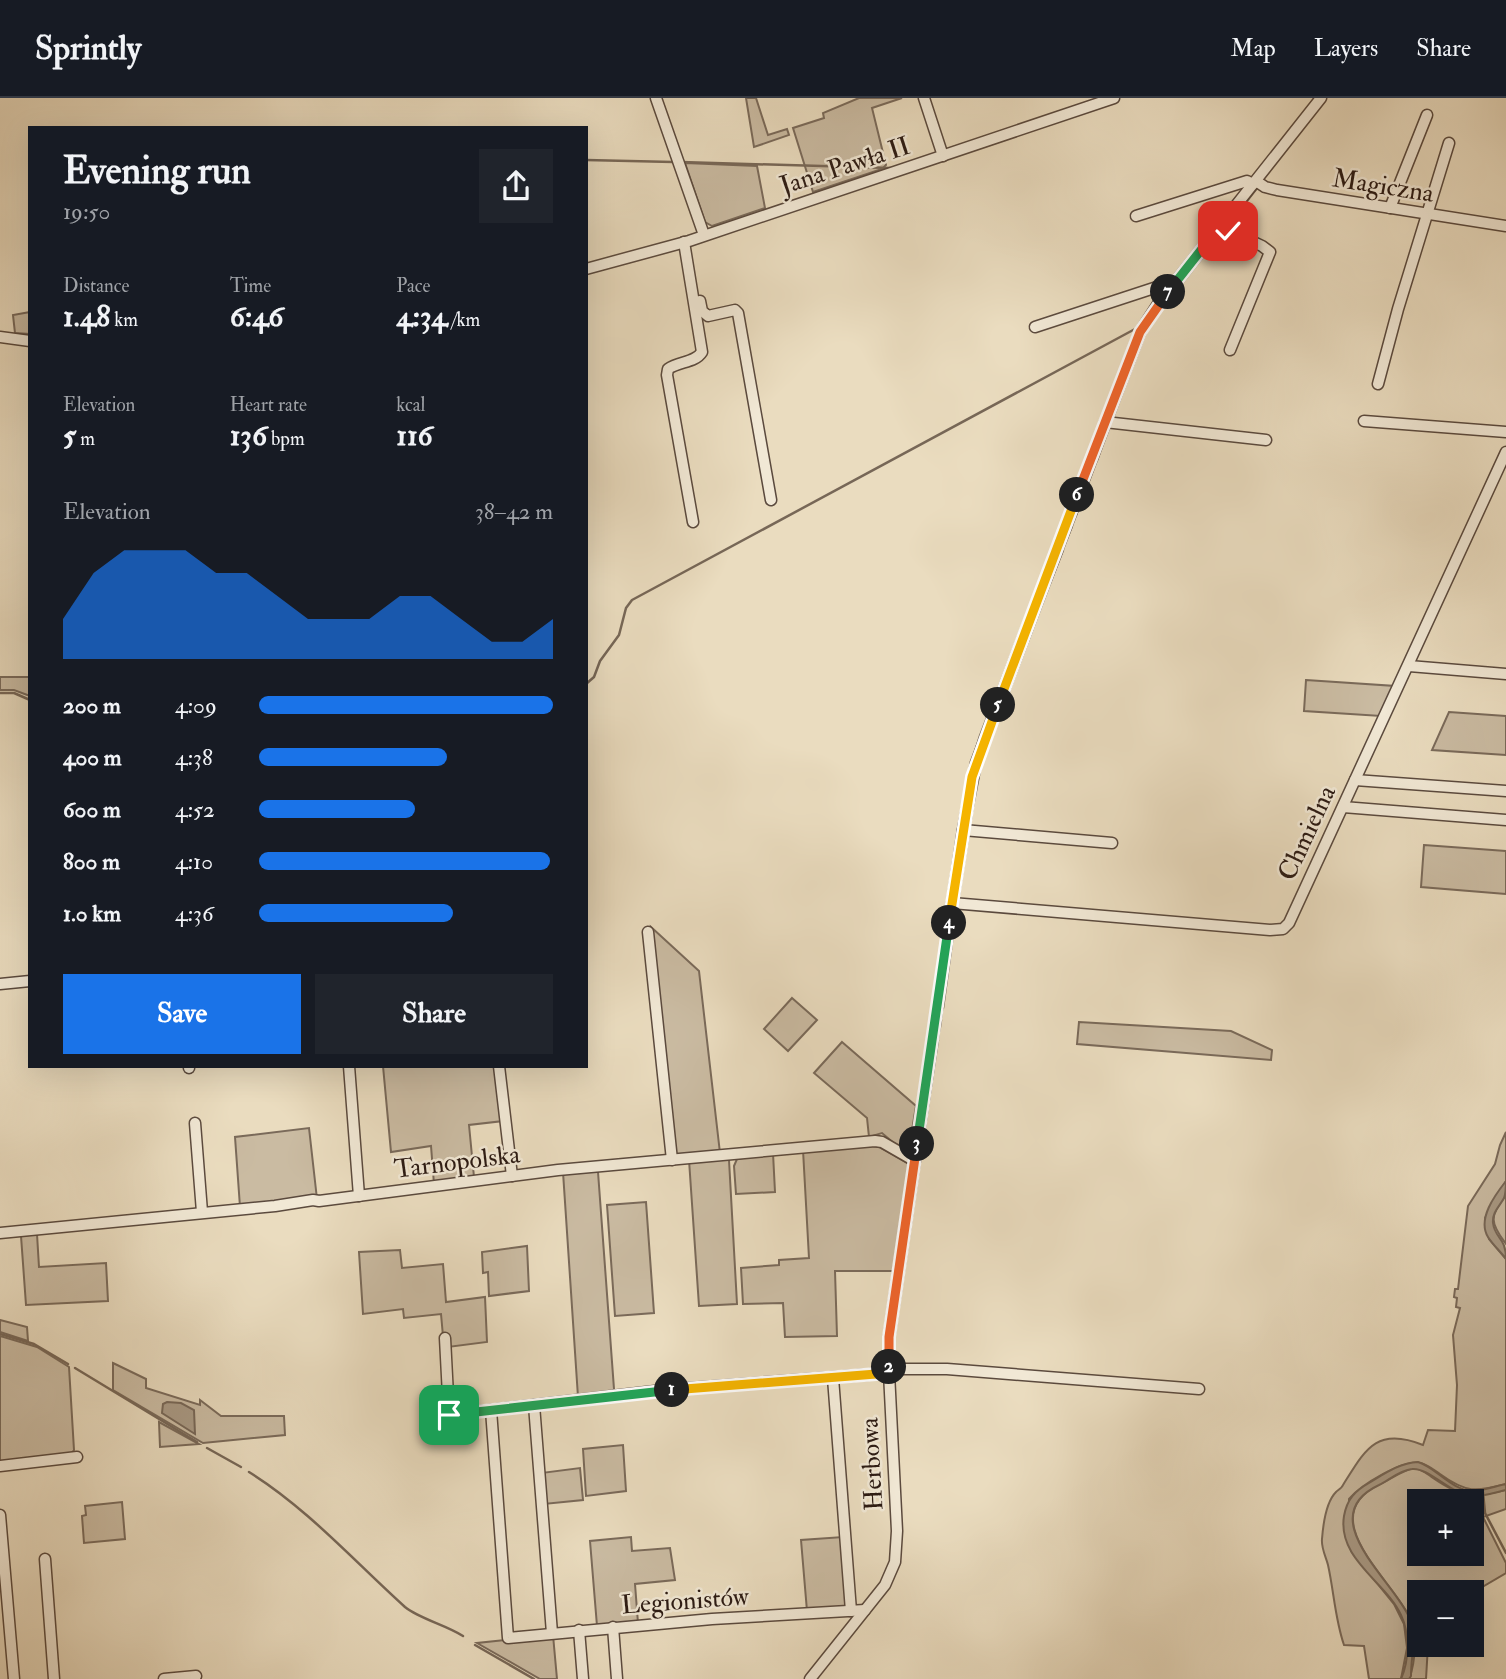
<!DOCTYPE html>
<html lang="en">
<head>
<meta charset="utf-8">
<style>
	body { margin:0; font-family:"IM FELL Double Pica",serif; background:#20242c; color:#f1f3f6; height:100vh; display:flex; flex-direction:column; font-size:26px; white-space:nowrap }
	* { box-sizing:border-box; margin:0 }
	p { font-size:23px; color:#9ea1a6 }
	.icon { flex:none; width:38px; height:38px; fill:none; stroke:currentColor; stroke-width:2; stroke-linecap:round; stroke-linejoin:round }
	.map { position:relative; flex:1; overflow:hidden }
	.sheet { position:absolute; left:28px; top:28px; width:560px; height:942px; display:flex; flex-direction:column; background:#171b24; border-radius:0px; box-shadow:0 7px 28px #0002 }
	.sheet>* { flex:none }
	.tools { position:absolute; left:1407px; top:1391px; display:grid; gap:14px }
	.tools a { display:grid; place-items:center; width:77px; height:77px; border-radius:0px; background:#171b24; box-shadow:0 7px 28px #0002; font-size:35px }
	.pin { position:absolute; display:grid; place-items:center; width:60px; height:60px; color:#fff; margin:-30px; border-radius:14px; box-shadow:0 4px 10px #0006 }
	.km { position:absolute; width:35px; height:35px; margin:-18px; border-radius:50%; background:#222; color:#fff; font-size:19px; line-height:35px; text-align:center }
	.round { display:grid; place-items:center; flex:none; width:74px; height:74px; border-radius:0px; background:#20242c }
	.head { display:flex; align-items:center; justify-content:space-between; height:119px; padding:0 35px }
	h1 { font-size:38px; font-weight:700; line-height:52px }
	.figures { display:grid; grid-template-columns:repeat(3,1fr); gap:10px; height:119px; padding:7px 35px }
	.figures div { display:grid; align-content:center }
	.figures b { font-size:30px; font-weight:700 }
	.figures small { font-size:19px; font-weight:400 }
	.figures p { font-size:19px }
	.chart { height:196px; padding:14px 35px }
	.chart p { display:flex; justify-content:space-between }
	.chart svg { width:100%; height:126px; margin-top:7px; fill:#1a73e8; opacity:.7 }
	.cta { display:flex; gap:14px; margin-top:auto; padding:14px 35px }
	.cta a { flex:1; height:80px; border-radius:0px; background:#1a73e8; color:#fff; font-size:28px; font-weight:700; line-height:80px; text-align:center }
	.cta a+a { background:#20242c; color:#f1f3f6 }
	ul { padding:0 35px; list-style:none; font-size:23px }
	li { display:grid; grid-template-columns:112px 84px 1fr; align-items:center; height:52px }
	li i { height:18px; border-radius:9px; background:#1a73e8 }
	header { display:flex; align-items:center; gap:42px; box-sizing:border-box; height:98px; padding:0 35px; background:#171b24; border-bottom:2px solid #363941 }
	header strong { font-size:33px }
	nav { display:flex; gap:38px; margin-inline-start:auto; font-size:24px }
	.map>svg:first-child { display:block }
	.green { fill:#cabba2; stroke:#7a6a5a; stroke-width:2; fill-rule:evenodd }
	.water { fill:#a99a85; stroke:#776757; stroke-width:2 }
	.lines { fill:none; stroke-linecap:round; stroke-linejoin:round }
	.stream { stroke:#776757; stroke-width:2.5 }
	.minor-casing { stroke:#5b4a3e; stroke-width:13 }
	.minor { stroke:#f1e8d5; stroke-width:10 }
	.split-1-casing { stroke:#fff; stroke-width:14 }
	.split-2-casing { stroke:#fff; stroke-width:14 }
	.split-3-casing { stroke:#fff; stroke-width:14 }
	.split-4-casing { stroke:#fff; stroke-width:14 }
	.split-5-casing { stroke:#fff; stroke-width:14 }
	.split-6-casing { stroke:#fff; stroke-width:14 }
	.split-7-casing { stroke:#fff; stroke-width:14 }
	.split-8-casing { stroke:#fff; stroke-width:14 }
	.split-1 { stroke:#22a559; stroke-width:9 }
	.split-2 { stroke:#f5b400; stroke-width:9 }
	.split-3 { stroke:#f0652b; stroke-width:9 }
	.split-4 { stroke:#22a559; stroke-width:9 }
	.split-5 { stroke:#f5b400; stroke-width:9 }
	.split-6 { stroke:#f5b400; stroke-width:9 }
	.split-7 { stroke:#f0652b; stroke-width:9 }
	.split-8 { stroke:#22a559; stroke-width:9 }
	.labels { text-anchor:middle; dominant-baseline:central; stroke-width:5; stroke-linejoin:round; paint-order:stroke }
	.street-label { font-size:26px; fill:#2b1a13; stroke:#f1e8d5 }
</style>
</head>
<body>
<header>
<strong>Sprintly</strong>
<nav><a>Map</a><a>Layers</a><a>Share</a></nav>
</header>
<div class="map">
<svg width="1506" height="1581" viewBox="0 0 1506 1581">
	<rect width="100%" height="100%" fill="#eadcbf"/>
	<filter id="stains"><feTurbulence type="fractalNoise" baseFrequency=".00286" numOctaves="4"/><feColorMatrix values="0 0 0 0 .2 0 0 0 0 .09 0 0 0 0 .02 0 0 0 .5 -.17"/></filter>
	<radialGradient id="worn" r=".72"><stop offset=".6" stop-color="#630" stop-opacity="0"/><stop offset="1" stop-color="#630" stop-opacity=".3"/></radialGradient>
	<!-- green -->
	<g class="green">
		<path d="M746,0H756L768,37L787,31L789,37L754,49Z"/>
		<path d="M859,0H902L872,10L886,67L882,71L813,94L793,30L824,20L823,15Z"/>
		<path d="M685,65L757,68L765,110L712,128L705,124Z"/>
		<path d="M30,214V236L15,235L13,217Z"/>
		<path d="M0,579H30V598L14,592H0Z"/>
		<path d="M1306,582L1395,588L1381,618L1304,613Z"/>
		<path d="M1449,614L1506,618V657L1432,652Z"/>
		<path d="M1424,747L1506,753V796L1421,789Z"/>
		<path d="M651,829L699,873L720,1055L679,1059L675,1056Z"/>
		<path d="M792,900L817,922L788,953L764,931Z"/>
		<path d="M1079,924L1231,933L1272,952L1271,962L1077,946Z"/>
		<path d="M842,944L916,1008L908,1057L882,1035L869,1039L867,1020L814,975Z"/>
		<path d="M383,968H497L503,1023L469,1027L474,1079L434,1086L431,1048L391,1054Z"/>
		<path d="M309,1030L317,1101L240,1109L235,1039Z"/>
		<path d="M1506,1034V1083L1485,1120L1489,1141L1506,1161V1386C1476,1394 1466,1395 1440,1376C1434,1372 1428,1367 1421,1365C1403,1361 1361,1387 1349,1401L1351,1453L1394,1506L1404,1526L1407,1550L1401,1581H1369L1364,1548L1344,1547C1335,1521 1334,1494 1328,1467C1326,1459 1321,1450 1322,1441C1323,1428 1326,1404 1336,1394C1338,1392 1342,1390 1343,1387C1365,1352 1376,1328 1423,1347L1428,1332L1455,1333L1457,1287L1453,1237L1460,1210L1456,1209L1457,1200L1454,1199L1455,1191H1458L1468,1108L1495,1066L1500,1047Z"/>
		<path d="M864,1047L879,1049L909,1066L894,1173H835L837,1238L785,1239L783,1205L743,1206L741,1170L779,1167V1162L809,1160L803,1052Z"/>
		<path d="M773,1055L775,1094L736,1096L734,1068L737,1061Z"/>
		<path d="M726,1059L729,1062L737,1206L699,1208L689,1062Z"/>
		<path d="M594,1070L598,1074L614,1291L611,1295L578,1299L563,1074Z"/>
		<path d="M1506,1097V1146C1490,1125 1489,1118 1506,1097Z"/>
		<path d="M646,1104L654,1215L615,1218L607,1107Z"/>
		<path d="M37,1136L39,1169L106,1165L108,1203L26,1207L21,1138Z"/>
		<path d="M527,1148L529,1193L489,1198L488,1174L483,1175L482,1154Z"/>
		<path d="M400,1152L402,1170L443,1166L446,1204L485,1199L487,1244L448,1249L443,1238L441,1216L404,1220L403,1211L363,1216L359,1154Z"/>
		<path d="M0,1222L27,1229L28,1243L0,1234Z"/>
		<path d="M0,1238L37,1249L69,1269L74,1352L71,1356L0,1366Z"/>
		<path d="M113,1265L146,1281V1290L200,1307V1302L221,1318H284L285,1337L203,1345L113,1292Z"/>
		<path d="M159,1324L199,1346L160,1349Z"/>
		<path d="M623,1347L626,1393L586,1398L583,1351Z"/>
		<path d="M580,1370L583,1402L544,1406L541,1375Z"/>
		<path d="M1414,1370C1422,1371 1426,1375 1433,1380C1462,1400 1473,1400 1506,1392V1411L1483,1419L1506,1465V1475L1472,1495L1419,1494V1547H1428L1426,1581H1409C1416,1563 1417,1535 1409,1518C1391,1481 1312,1418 1380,1386C1391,1381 1401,1373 1414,1370ZM1419,1404H1472V1456H1419Z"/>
		<path d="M122,1404L125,1441L84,1445L82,1418L86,1417L85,1408Z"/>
		<path d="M631,1439L632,1453L670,1450L675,1482L635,1486L638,1525L597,1528L590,1443Z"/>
		<path d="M843,1439L849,1511L807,1513L801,1442Z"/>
		<path d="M553,1537L557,1581H540L477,1545Z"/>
	</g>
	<!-- water -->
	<g class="water">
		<path d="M1506,1083C1506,1088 1506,1095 1504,1100C1500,1108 1492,1114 1493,1125C1495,1141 1506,1139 1506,1161C1501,1154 1493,1147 1488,1139C1477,1121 1495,1097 1506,1083Z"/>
		<path d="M167,1304L181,1305L194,1312L195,1336L162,1315L163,1306Z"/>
		<path d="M1418,1364C1437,1370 1451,1392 1473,1393C1483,1393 1496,1388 1506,1386V1392C1496,1394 1480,1400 1469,1398C1450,1395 1428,1369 1412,1371C1400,1372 1389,1382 1379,1387C1311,1419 1394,1483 1409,1519C1417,1539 1411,1558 1411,1578L1409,1581H1401C1409,1563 1410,1536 1401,1517C1386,1484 1337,1461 1344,1418C1347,1401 1355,1393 1369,1385C1384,1376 1399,1365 1418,1364Z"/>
	</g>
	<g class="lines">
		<!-- stream -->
		<g class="stream">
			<path d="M586,62L673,64"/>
			<path d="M681,64L890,70"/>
			<path d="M1229,126L1257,90"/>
			<path d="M1157,217L1221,136"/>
			<path d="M1133,267L1147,231"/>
			<path d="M1097,362L1108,331"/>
			<path d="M1076,417L1092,374"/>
			<path d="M1067,440L1072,428"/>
			<path d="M1050,485L1063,452"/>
			<path d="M1034,526L1045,497"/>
			<path d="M1028,543L1032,532"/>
			<path d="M586,586L594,579L600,563L619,537L626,510L632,502L1135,231"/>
			<path d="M0,595H14L30,602"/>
			<path d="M978,676L1023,555"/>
			<path d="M971,721L973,703"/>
			<path d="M959,727L968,676L980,638L1136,231"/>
			<path d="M958,800L969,734"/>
			<path d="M953,839L957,812"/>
			<path d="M943,910L951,851"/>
			<path d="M940,929L941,922"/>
			<path d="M924,1034L938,942"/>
			<path d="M914,1035L935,889"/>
			<path d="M0,1236L34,1246L68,1266"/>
			<path d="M75,1270L197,1344"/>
			<path d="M207,1350L241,1369"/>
			<path d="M249,1374C307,1410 354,1463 405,1509C420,1521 446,1527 463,1538"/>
			<path d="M1483,1394L1485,1415L1506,1455"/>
			<path d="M475,1547L534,1581"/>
		</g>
		<defs>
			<g id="minor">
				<path d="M656,0L704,137"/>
				<path d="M924,0L943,58"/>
				<path d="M1256,83L1265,89L1277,92L1506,128"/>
				<path d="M1390,110L1427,17"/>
				<path d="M1136,118L1247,83L1253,86"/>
				<path d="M1220,128L1262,148L1270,154L1230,252"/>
				<path d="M684,144L702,254C695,265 679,263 668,271L667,277L693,424"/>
				<path d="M586,171L689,143L1114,0"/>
				<path d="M700,203L702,213L708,218L735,212L738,215L771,402"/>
				<path d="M1035,229L1154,190L1166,186L1173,188"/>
				<path d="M0,239L30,243"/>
				<path d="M1378,286L1398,211L1449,45"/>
				<path d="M1364,323L1506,334"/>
				<path d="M1105,324L1266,342"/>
				<path d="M1409,568L1506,576"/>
				<path d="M1355,682L1506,693"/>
				<path d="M1343,709L1506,722"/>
				<path d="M963,732L1112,745"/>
				<path d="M952,805L1270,832L1283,831L1289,825L1506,354"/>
				<path d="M648,834L672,1062"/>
				<path d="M0,886L30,883"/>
				<path d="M189,968V970"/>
				<path d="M349,968L359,1098"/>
				<path d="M499,968L512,1078"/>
				<path d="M195,1025L202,1114"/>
				<path d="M0,1135L275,1108L313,1102L319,1103L558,1072L875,1043L882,1044L915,1063"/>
				<path d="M445,1240L449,1317L664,1292L889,1275"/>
				<path d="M889,1271H947L1199,1291"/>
				<path d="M833,1280L851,1513"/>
				<path d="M534,1307L552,1535"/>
				<path d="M491,1312L508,1540L712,1521L865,1512"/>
				<path d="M0,1368L77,1359"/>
				<path d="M0,1417L14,1581"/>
				<path d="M45,1461L54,1581"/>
				<path d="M613,1529L617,1581"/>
				<path d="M579,1532L583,1581"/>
				<path d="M164,1581L196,1578"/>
				<path d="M810,1581L885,1487L895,1464L897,1433L889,1275V1239L963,732L976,665L1140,234L1158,206L1321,0"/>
			</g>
		</defs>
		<!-- minor casing -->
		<use href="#minor" class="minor-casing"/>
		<!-- minor -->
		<use href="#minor" class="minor"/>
	</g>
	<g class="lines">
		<defs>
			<path id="split-1" d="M449,1317L672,1292"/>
			<path id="split-2" d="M672,1292L889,1275V1269"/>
			<path id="split-3" d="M889,1269V1239L917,1046"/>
			<path id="split-4" d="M917,1046L949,825"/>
			<path id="split-5" d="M949,825L972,679L998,607"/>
			<path id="split-6" d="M998,607L1077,397"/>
			<path id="split-7" d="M1077,397L1140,234L1168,194"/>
			<path id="split-8" d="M1168,194L1220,128L1228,133"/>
		</defs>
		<!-- split-1 casing -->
		<use href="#split-1" class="split-1-casing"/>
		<!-- split-2 casing -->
		<use href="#split-2" class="split-2-casing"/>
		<!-- split-3 casing -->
		<use href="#split-3" class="split-3-casing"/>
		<!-- split-4 casing -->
		<use href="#split-4" class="split-4-casing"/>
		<!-- split-5 casing -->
		<use href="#split-5" class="split-5-casing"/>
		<!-- split-6 casing -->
		<use href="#split-6" class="split-6-casing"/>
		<!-- split-7 casing -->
		<use href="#split-7" class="split-7-casing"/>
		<!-- split-8 casing -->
		<use href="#split-8" class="split-8-casing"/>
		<!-- split-1 -->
		<use href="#split-1" class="split-1"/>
		<!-- split-2 -->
		<use href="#split-2" class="split-2"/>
		<!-- split-3 -->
		<use href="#split-3" class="split-3"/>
		<!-- split-4 -->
		<use href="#split-4" class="split-4"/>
		<!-- split-5 -->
		<use href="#split-5" class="split-5"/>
		<!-- split-6 -->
		<use href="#split-6" class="split-6"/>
		<!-- split-7 -->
		<use href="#split-7" class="split-7"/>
		<!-- split-8 -->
		<use href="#split-8" class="split-8"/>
	</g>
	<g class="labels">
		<!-- street labels -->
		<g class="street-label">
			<text transform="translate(845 68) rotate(-18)">Jana Pawła II</text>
			<text transform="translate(1383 88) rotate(9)">Magiczna</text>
			<text transform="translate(1307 735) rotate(-65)">Chmielna</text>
			<text transform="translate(457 1064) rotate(-7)">Tarnopolska</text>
			<text transform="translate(872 1366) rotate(-93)">Herbowa</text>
			<text transform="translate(685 1503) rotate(-4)">Legionistów</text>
		</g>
	</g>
	<rect width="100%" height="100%" filter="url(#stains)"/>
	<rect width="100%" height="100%" fill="url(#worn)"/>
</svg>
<div class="tools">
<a>+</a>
<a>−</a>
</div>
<div class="pin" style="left:449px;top:1317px;background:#1e9e55"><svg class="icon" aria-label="arrive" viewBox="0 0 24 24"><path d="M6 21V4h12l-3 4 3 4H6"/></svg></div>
<div class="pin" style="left:1228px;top:133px;background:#d93025"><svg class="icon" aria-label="check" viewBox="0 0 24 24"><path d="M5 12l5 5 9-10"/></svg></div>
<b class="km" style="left:672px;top:1292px">1</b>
<b class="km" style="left:889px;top:1269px">2</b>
<b class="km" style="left:917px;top:1046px">3</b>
<b class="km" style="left:949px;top:825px">4</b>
<b class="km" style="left:998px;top:607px">5</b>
<b class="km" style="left:1077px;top:397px">6</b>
<b class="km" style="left:1168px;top:194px">7</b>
<section class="sheet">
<div class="head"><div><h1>Evening run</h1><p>19:50</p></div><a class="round"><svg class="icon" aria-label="share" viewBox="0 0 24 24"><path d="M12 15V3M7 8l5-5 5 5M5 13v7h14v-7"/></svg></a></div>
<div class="figures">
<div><p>Distance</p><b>1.48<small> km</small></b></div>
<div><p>Time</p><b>6:46</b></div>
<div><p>Pace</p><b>4:34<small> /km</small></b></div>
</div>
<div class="figures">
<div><p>Elevation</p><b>5<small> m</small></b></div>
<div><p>Heart rate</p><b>136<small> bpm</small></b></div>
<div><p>kcal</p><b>116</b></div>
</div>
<div class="chart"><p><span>Elevation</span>38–42 m</p>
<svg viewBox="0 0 160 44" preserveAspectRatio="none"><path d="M0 44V30L10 14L20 6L30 6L40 6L50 14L60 14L70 22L80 30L90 30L100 30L110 22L120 22L130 30L140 38L150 38L160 30V44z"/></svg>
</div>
<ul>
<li><b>200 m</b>4:09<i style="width:100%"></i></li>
<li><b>400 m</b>4:38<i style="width:64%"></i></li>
<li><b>600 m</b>4:52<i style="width:53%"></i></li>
<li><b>800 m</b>4:10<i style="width:99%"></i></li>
<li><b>1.0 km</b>4:36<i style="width:66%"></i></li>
</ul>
<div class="cta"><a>Save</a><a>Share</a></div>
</section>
</div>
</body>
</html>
